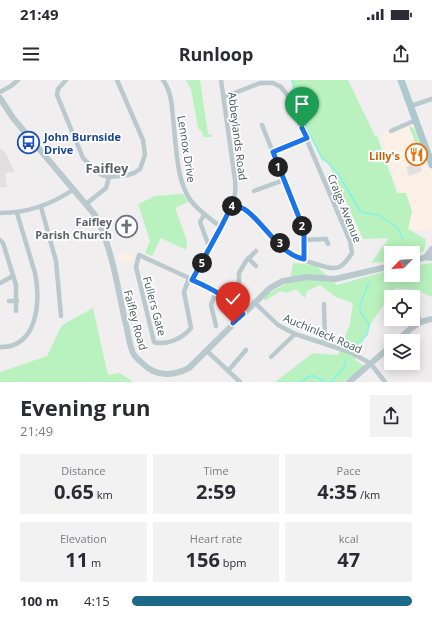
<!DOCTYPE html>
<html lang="en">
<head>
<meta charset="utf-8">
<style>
	body { margin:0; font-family:"Open Sans",sans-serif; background:#f2f2f3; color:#2b2b33; height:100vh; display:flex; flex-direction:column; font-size:15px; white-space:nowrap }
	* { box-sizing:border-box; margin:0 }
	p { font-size:13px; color:#7c7c81 }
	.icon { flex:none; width:22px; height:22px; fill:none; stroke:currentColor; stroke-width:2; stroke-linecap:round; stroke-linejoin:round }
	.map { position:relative; height:302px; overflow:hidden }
	.details { display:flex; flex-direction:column; background:#fff; flex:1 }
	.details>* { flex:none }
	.needle { width:26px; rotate:246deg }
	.controls { position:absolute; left:384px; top:166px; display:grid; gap:8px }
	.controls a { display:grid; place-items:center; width:36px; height:36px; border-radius:0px; background:#fff; box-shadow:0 2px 10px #0003; font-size:20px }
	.pin { position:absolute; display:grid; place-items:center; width:34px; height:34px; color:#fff; margin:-41px -17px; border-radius:50% 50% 50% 0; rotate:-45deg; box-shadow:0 0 4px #0007 }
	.pin .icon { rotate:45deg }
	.km { position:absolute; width:20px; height:20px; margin:-10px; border-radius:50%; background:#222; color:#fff; font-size:11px; line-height:20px; text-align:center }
	.round { display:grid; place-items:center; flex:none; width:42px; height:42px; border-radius:0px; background:#f2f2f3 }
	.summary { display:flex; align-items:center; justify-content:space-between; height:68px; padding:0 20px }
	h1 { font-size:22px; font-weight:700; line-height:30px }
	.figures { display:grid; grid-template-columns:repeat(3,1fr); gap:6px; height:68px; padding:4px 20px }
	.figures div { display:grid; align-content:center; border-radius:0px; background:#f2f2f3; text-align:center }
	.figures b { font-size:20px; font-weight:700 }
	.figures small { font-size:11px; font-weight:400 }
	.figures p { font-size:11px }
	ul { padding:0 20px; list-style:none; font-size:13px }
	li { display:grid; grid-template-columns:64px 48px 1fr; align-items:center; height:30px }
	li i { height:10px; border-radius:5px; background:#1d6988 }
	.status { display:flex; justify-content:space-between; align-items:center; height:28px; padding:0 20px; background:#fff; direction:ltr }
	.status svg { height:11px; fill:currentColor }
	header { display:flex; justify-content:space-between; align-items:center; height:52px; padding:0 20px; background:#fff; font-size:18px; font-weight:700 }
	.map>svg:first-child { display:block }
	.commercial { fill:#fdf0e6 }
	.education { fill:#e2dfe1 }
	.green { fill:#b9f2be }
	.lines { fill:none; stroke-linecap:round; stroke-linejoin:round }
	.stream { stroke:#83f3e8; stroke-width:1.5 }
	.minor { stroke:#b9c9cd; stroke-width:4.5 }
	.tertiary { stroke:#b9c9cd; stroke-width:6 }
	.primary { stroke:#acc9d0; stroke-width:7 }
	.route-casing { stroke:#fff; stroke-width:8 }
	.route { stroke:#1a73e8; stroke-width:5 }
	.labels { text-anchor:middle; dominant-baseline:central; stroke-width:3.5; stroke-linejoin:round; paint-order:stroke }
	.transit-label { font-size:11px; font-weight:bold; fill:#164399; stroke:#fff; text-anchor:start }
	.street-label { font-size:11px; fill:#45595d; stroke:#fff }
	.food-label { font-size:11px; font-weight:bold; fill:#c56008; stroke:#fff; text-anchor:end }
	.worship-label { font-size:11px; font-weight:bold; fill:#5b616d; stroke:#fff; text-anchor:end }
	.quarter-label { font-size:13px; font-weight:bold; fill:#5a6264; stroke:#fff }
</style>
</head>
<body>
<div class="status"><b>21:49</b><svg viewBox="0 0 49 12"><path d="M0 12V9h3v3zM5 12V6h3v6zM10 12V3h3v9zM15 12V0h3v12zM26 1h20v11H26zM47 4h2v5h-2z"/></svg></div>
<header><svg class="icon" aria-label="menu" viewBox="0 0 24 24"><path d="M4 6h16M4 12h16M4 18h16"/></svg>Runloop<svg class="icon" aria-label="share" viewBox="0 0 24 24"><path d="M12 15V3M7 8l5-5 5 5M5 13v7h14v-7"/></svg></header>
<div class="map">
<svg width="432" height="302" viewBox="0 0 432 302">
	<rect width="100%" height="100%" fill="#f1eeef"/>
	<!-- commercial -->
	<g class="commercial">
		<path d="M419,38L432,72V151H428L410,149L381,53Z"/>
		<path d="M119,172L133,176L132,182L117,180Z"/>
	</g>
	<!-- education -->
	<g class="education">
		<path d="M0,69H2L6,74L15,92L5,93L7,107H0Z"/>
		<path d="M419,82L422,91L409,96L406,87Z"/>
	</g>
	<!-- green -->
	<g class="green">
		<path d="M186,0H200L208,54H211L212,57H203L202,52L198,48L191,9Z"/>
		<path d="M292,0H348L375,56H377L397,113H406L412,131L408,149L426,159L424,171L413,175V173H391V181L371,183L389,158L363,159L328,82L322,81L295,23L294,6Z"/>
		<path d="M409,46L414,48L421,66V79Z"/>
		<path d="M183,114L188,122L175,128L187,161L186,170L161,158L152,176L145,173L150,161L138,124L155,116Z"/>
		<path d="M293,183L315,185L337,205L391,190V195H413V186L432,183V217L416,210L395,208L370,245L355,280L364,286L344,302H275L313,273L338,275L350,244L353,223L336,217L320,205L307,211L305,218L296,209L286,213L280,211L265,221L263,216L290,202Z"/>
		<path d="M93,228L108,295L119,293L131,300L132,302H0V292L47,276L62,245Z"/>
	</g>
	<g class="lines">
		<!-- stream -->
		<g class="stream">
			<path d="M292,0L294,9"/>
			<path d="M295,13L306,47L321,76L336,91"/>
			<path d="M337,92L361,132L379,135L398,148L403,160"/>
			<path d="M352,267L367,255L369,245L360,231V225L369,202"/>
			<path d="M301,302L312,295L326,302"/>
			<path d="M331,302L344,287L346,279"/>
		</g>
		<!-- minor -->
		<g class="minor">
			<path d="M66,0L58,9L57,15L83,78L97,92L102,95L109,97L128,95L134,93L140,89L145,75L143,60L117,0"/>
			<path d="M163,0C171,11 172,25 173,38C176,62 176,102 191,121C200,132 210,139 221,147"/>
			<path d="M0,12L11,6L18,0"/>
			<path d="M224,17L260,3H273L281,7L288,16L350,161L352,173C342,189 337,191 319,185C309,182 297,179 288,172C269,157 256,132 232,125"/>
			<path d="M411,26L432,19"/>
			<path d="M262,45L304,150V179"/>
			<path d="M391,51L416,40"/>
			<path d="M273,72L307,58"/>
			<path d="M254,111L284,100"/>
			<path d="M86,124L106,108L109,97"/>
			<path d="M41,127L56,181L61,236"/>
			<path d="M0,133C27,133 51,125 74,109"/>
			<path d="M204,135L200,142L210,169"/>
			<path d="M0,160L3,163L16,205V231"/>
			<path d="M304,160L326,159L328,164"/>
			<path d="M248,178L256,186"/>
			<path d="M189,198L184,212L191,248C183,258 167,266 154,262L136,187L139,175L189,198L192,200L216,211L228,220L243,234"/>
			<path d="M192,200C205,177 232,137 235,113C236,109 235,104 235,100L221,0"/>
			<path d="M0,203L13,196"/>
			<path d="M228,220L239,208V193L246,181L256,171"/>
			<path d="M9,221H17"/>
			<path d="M254,222L278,245L295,254L350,272L368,282"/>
			<path d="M324,224L325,264"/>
			<path d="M415,229L420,241"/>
			<path d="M216,246L211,225L216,211"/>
			<path d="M0,267C38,268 41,220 35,193L17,133"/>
			<path d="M207,271L240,302"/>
			<path d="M271,277L295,254"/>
			<path d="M371,284L385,302"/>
			<path d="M228,291L246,270"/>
		</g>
		<!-- tertiary -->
		<g class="tertiary">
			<path d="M0,18L13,38L95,135C112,167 117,205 125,241C128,251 129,264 133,273C135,277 139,280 141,282C155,297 171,297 189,288L270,208L283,201L307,197L335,199L391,186"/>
			<path d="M426,177L432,169"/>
			<path d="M413,181L426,177L432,178"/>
			<path d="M397,261C408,251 417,241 432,239"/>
			<path d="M349,302L391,266"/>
		</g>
		<!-- primary -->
		<path class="primary" d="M401,0L432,85"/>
	</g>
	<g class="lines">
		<defs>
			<path id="route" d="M233,243L243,234C225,216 215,210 192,200L221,147L232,125C237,126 242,127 247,131C265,145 281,175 304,179V150L273,72L307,58L302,48"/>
		</defs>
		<!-- route casing -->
		<use href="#route" class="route-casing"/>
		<!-- route -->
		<use href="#route" class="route"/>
	</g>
	<!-- icons -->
	<defs>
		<symbol id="bus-ring" viewBox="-11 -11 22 22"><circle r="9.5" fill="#fff" stroke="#1a4fb4" stroke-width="1.5"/><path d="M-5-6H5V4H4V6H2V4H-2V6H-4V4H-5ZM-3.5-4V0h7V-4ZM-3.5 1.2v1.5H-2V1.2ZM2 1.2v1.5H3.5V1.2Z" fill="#1a4fb4"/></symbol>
		<symbol id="restaurant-ring" viewBox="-11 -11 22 22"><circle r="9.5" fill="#fff" stroke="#e8710a" stroke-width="1.5"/><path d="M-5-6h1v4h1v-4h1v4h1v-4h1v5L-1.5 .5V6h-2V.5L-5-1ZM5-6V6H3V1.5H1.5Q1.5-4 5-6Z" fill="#e8710a"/></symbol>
		<symbol id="church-ring" viewBox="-11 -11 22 22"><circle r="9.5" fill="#fff" stroke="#6b7280" stroke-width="1.5"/><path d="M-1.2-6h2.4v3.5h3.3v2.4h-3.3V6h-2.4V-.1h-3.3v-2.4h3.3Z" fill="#6b7280"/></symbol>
	</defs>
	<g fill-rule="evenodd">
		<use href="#bus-ring" x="16" y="50" width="25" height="25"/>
		<use href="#restaurant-ring" x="404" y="62" width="25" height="25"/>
		<use href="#church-ring" x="114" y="134" width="25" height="25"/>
	</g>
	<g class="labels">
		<!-- transit labels -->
		<g class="transit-label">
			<text x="44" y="56">John Burnside<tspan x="44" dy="13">Drive</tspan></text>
		</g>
		<!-- street labels -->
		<g class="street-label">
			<text transform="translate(238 56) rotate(83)">Abbeylands Road</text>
			<text transform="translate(187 69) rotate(81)">Lennox Drive</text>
			<text transform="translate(345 128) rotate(68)">Craigs Avenue</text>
			<text transform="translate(155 226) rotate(75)">Fullers Gate</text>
			<text transform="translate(136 240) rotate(75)">Faifley Road</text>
			<text transform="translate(323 253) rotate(23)">Auchinleck Road</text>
		</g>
		<!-- food labels -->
		<g class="food-label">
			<text x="400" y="75">Lilly's</text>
		</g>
		<!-- worship labels -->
		<g class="worship-label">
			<text x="112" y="141">Faifley<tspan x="112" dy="13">Parish Church</tspan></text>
		</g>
		<!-- quarter labels -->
		<g class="quarter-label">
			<text x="107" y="88">Faifley</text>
		</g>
	</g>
</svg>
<div class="controls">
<a><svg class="needle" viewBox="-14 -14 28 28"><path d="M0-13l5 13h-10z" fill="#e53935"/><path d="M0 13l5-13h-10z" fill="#7c7c81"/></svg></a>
<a><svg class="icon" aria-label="locate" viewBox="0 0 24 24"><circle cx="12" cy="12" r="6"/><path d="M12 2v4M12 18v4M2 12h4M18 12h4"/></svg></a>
<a><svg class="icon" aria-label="layers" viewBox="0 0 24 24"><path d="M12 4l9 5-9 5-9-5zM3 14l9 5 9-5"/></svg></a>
</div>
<div class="pin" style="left:302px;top:48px;background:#1e9e55"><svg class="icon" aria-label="arrive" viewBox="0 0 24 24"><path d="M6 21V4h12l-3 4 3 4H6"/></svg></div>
<div class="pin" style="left:233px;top:243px;background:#d93025"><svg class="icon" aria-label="check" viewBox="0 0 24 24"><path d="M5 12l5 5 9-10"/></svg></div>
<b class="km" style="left:278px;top:87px">1</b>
<b class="km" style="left:302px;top:146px">2</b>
<b class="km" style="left:280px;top:163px">3</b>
<b class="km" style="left:232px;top:126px">4</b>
<b class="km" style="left:202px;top:183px">5</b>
</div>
<section class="details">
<div class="summary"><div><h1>Evening run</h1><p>21:49</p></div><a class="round"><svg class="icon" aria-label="share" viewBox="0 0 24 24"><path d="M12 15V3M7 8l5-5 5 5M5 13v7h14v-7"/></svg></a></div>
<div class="figures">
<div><p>Distance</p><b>0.65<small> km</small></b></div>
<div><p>Time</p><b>2:59</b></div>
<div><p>Pace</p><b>4:35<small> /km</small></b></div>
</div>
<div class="figures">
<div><p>Elevation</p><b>11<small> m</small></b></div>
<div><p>Heart rate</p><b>156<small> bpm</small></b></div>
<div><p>kcal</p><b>47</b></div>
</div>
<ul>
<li><b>100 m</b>4:15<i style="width:100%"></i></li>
</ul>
</section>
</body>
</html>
